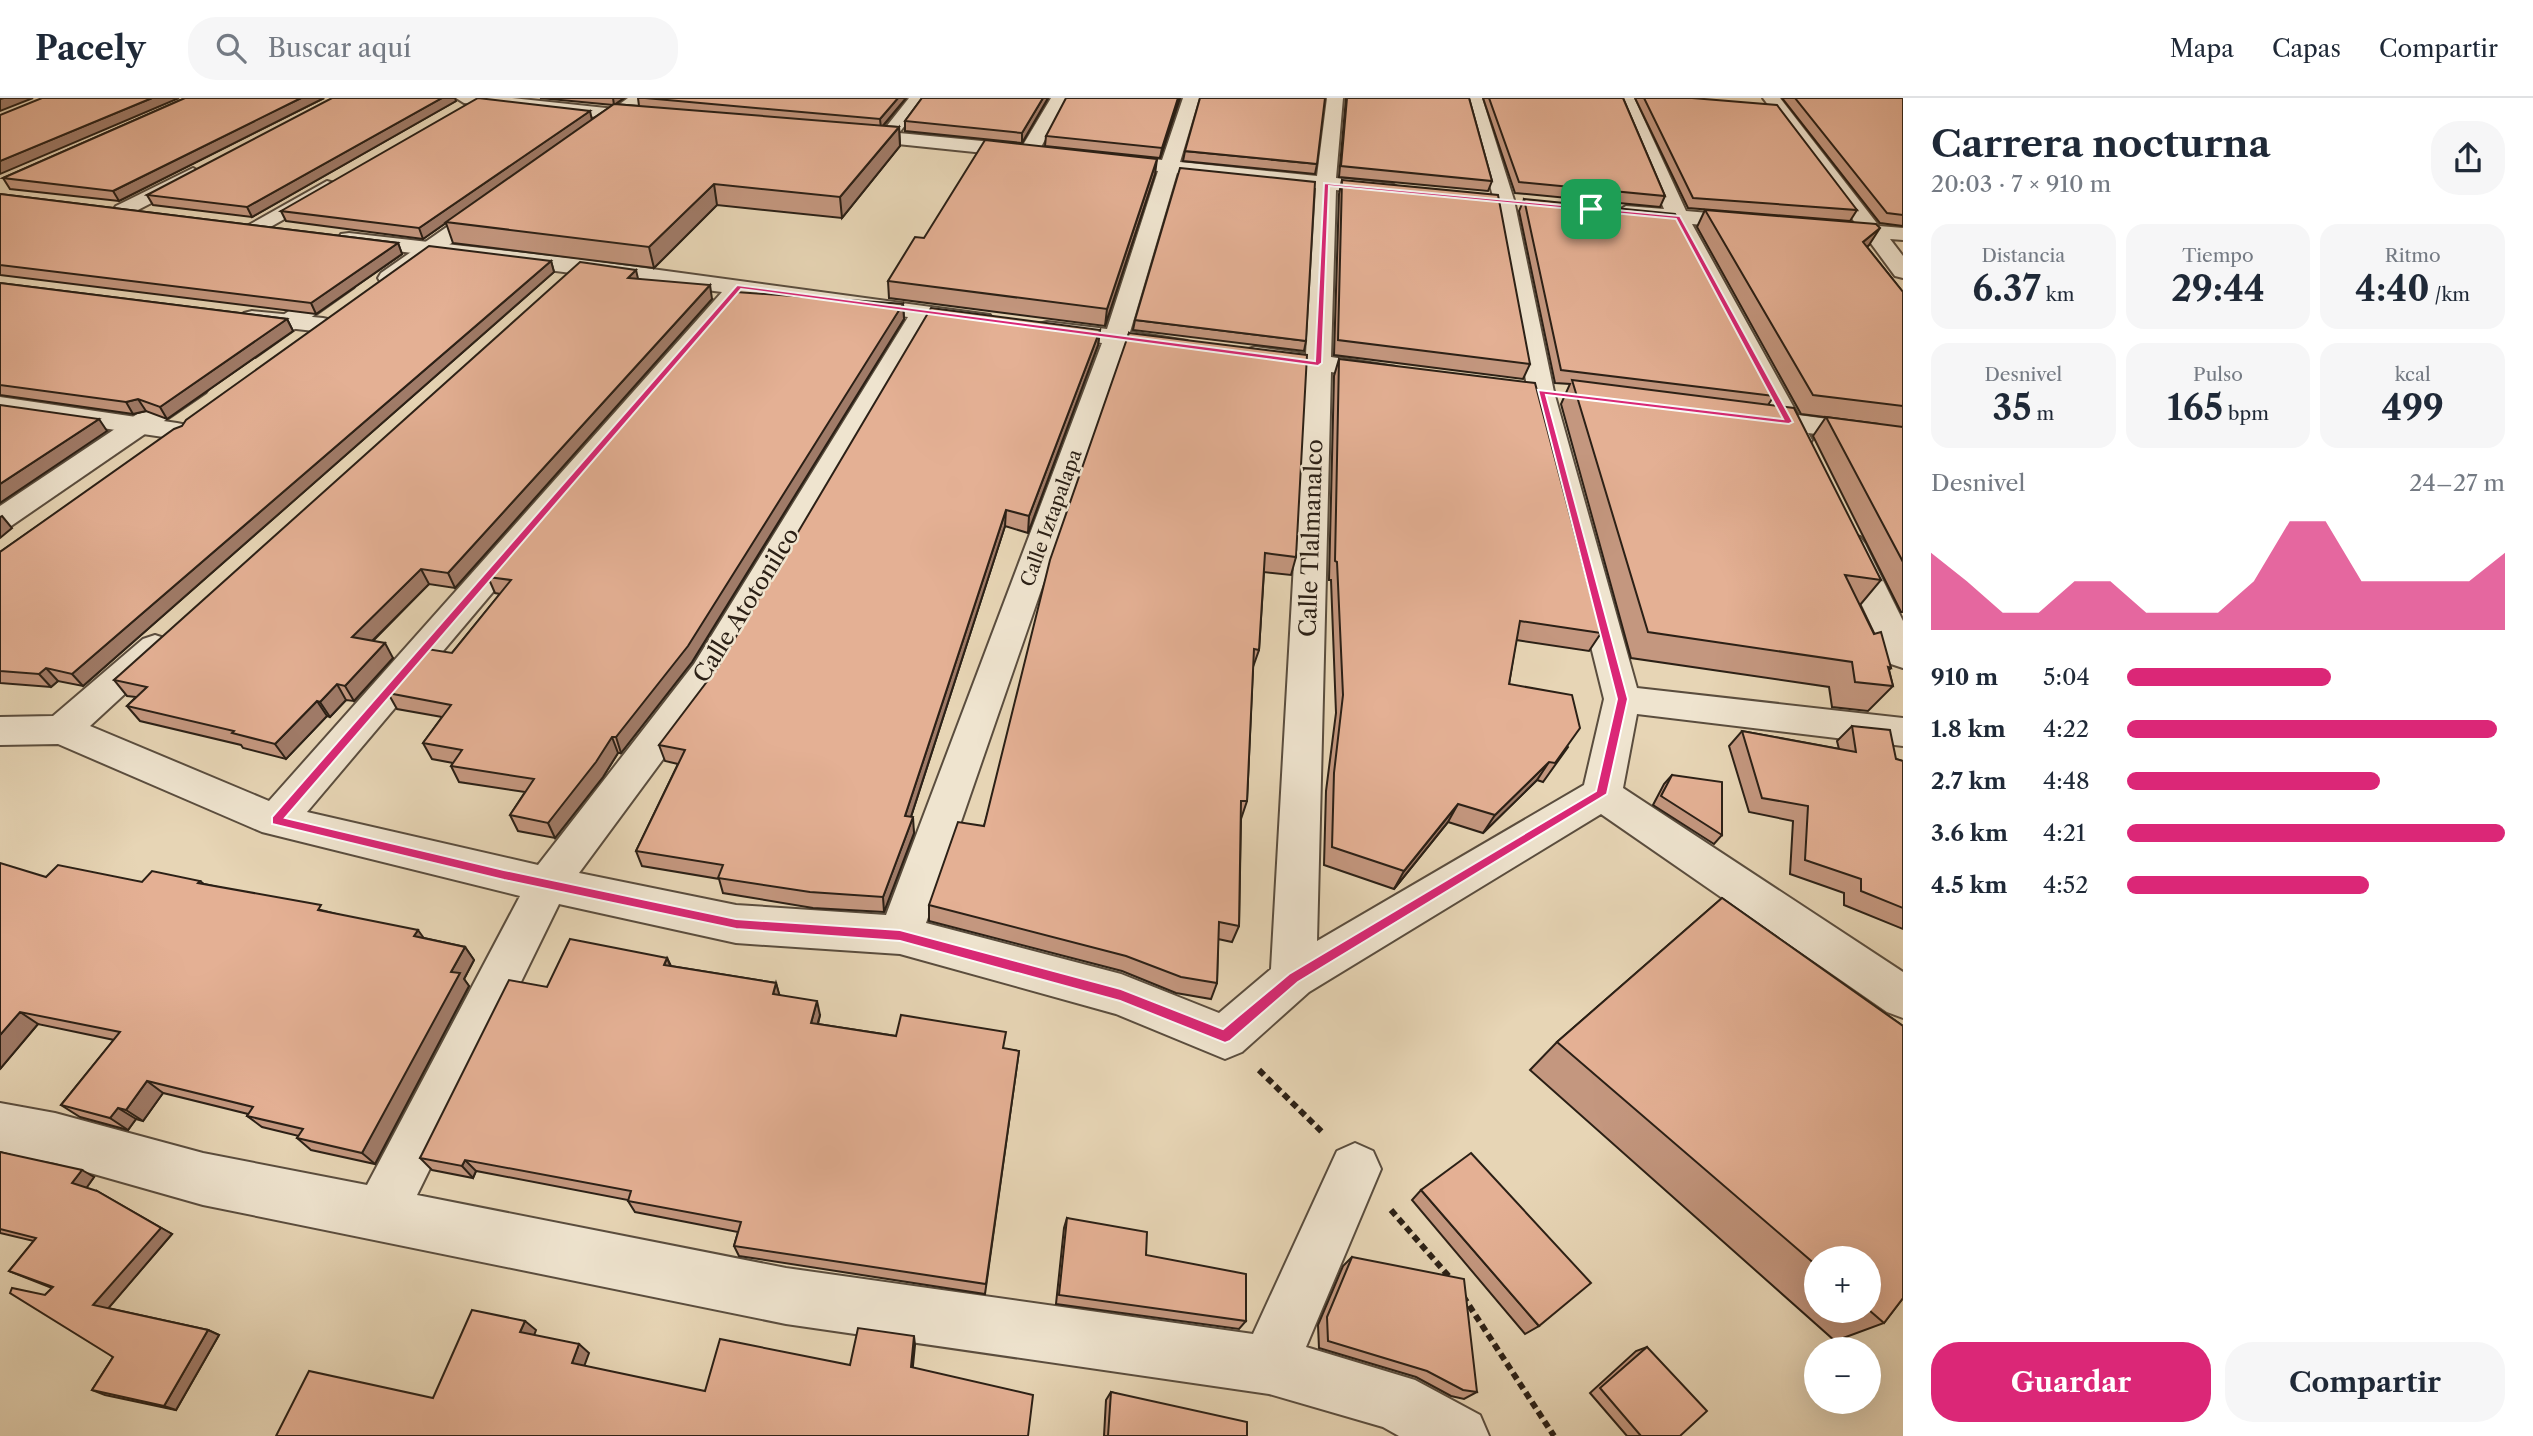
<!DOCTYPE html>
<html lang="es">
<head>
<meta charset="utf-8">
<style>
	body { margin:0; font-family:"Libre Caslon Text",serif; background:#f6f6f7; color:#1f2937; height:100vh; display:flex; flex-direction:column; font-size:26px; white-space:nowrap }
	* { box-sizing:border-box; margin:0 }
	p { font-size:23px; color:#747a83 }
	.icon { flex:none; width:38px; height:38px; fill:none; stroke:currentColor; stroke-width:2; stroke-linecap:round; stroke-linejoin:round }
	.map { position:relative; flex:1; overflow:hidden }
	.side { display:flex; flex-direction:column; background:#fff; width:630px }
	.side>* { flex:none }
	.tools { position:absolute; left:1804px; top:1148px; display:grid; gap:14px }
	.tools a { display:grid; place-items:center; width:77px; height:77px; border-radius:50%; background:#fff; box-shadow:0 7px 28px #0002; font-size:35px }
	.pin { position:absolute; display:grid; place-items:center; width:60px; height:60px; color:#fff; margin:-30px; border-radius:14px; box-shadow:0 4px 10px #0006 }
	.round { display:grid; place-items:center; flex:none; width:74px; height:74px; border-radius:28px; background:#f6f6f7 }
	.summary { display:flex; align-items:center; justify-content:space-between; height:119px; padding:0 28px }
	h1 { font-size:38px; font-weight:800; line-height:52px }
	.metrics { display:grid; grid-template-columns:repeat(3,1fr); gap:10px; height:119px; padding:7px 28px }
	.metrics div { display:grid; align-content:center; border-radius:18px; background:#f6f6f7; text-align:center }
	.metrics b { font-size:35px; font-weight:800 }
	.metrics small { font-size:19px; font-weight:400 }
	.metrics p { font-size:19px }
	.chart { height:196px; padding:14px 28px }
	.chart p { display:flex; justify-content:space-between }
	.chart svg { width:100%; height:126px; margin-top:7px; fill:#db2777; opacity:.7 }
	.action { display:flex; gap:14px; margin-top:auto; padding:14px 28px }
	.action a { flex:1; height:80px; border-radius:28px; background:#db2777; color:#fff; font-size:28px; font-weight:800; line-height:80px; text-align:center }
	.action a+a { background:#f6f6f7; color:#1f2937 }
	ul { padding:0 28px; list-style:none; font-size:23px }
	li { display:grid; grid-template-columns:112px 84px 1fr; align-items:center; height:52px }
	li i { height:18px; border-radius:9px; background:#db2777 }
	header { display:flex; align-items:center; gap:42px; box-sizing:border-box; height:98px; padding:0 35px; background:#fff; border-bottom:2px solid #e0e1e3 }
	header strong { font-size:33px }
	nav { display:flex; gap:38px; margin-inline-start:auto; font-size:24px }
	.search { width:490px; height:63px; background:#f6f6f7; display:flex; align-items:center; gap:18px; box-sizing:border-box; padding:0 24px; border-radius:28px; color:#747a83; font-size:26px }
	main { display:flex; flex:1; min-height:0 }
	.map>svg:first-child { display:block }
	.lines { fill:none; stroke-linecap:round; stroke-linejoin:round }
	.minor-casing { stroke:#5a4d3e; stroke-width:4 }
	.tertiary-casing { stroke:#5a4d3e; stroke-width:4 }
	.path { stroke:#2b2016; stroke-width:6; stroke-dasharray:7 4.5; stroke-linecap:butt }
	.minor { fill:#efe4cf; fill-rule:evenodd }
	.tertiary { fill:#efe4cf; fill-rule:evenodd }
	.wall { fill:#c4977f; stroke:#2b2016; stroke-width:2; fill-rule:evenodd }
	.shaded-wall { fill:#a07b68; stroke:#2b2016; stroke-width:2 }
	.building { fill:#e4b094; stroke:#2b2016; stroke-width:2 }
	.route { fill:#db2777; stroke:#fff; stroke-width:2; fill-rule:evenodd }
	.labels { text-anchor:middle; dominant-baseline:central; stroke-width:5; stroke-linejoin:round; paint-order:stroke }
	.far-street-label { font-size:19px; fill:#2b2016; stroke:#efe4cf }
	.street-label { font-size:23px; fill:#2b2016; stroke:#efe4cf }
</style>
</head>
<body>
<header>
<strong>Pacely</strong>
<div class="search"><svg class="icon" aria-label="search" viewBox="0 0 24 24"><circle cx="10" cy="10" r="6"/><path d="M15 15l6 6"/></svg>Buscar aquí</div>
<nav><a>Mapa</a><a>Capas</a><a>Compartir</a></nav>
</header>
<main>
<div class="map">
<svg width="1903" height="1338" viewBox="0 0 1903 1338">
	<rect width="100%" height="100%" fill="#e7d5b5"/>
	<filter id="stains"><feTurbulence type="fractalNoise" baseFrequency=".00286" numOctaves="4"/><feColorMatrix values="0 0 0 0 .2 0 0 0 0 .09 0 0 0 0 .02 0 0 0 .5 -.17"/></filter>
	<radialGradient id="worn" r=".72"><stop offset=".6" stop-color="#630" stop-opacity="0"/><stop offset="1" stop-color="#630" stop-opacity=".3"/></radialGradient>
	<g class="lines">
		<defs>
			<g id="minor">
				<path d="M456,0H512L653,15L662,20L653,25L464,5Z"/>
				<path d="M909,0H926L899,35L1023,47L1051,0H1067L1040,51L1042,54L1033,60L849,41L840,36L849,31L882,34Z"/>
				<path d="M1183,0H1199L1180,64L1317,78L1327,0H1343L1336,80L1392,86L1402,92L1392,98L1336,92L1331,259L1396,269L1400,274L1396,279L1387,282L1331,274L1317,843L1584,687L1604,601L1528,294L1494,102L1466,0H1482L1514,102L1554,294L1637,590L1903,620V648L1637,616L1623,690L1903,874V920L1887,914L1601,716L1309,894L1242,954L1225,961L1116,916L900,856L736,845L559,806L417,1097L786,1170L1253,1236L1337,1053L1355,1045L1373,1053L1381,1071L1306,1249L1415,1282L1480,1317L1489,1338H1399L1383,1329L1269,1296L786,1226L203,1107L55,1065L0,1055V1005L55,1015L203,1055L367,1087L520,798L262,734L58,646L0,647V619L53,618L143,541L155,537L167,541L172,549L167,557L90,628L269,703L722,194L349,147L338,141L341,136L349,135L578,161L990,217L993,222L990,227L981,229L930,222L720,584L579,775L736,807L886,817L1102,245L1047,238L1038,236L1035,231L1038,226L1047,224L1107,231L1158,73L1104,68L1095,62L1104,56L1162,62ZM1177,75L1316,90L1306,256L1255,249L1246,252L1242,257L1246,262L1305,271L1271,871L1219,915L1121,876L926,825L1125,249L1178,255L1187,253L1190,248L1187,243L1130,234ZM744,197L908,219L694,566L538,767L307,714Z"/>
				<path d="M1618,0H1634L1686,113L1754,119L1764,125L1754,131L1692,126L1798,317L1903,331V347L1808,335L1812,342L1808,348L1798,350L1788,348L1778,331L1739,325L1735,319L1739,313L1749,311L1769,313L1670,124L1626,120L1616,114L1626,108L1664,111Z"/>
				<path d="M1763,0H1780L1879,128L1903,130V142L1890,141L1903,158V180L1895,178L1867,140L1818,134L1814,130L1825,124L1856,126Z"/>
				<path d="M193,70L203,76L200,80L130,116L123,118L113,112L116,108Z"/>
				<path d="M327,83L334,85L337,89L334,93L265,132L258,134L247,128Z"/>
				<path d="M252,213L323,220L332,222L335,227L332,232L323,234L244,225L240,220L244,215Z"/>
				<path d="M0,299L177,325L187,327L191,333L187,339L177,341L0,315Z"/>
				<path d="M1849,436L1860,439L1865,446L1903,523V570L1891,566L1886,558L1833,446L1838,439Z"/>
			</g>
			<g id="tertiary">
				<path d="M628,0H647L592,43H580L577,39L580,35Z"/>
				<path d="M491,101L501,107L498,111L397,185H381L378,180L381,175L484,103Z"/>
				<path d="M346,177L354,179L357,184L354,189L255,259H237L233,254L237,249L338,179Z"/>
				<path d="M197,280L206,282L210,288L206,294L11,428L0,431V408L188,282Z"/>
			</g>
		</defs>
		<!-- minor casing -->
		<use href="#minor" class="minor-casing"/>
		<!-- tertiary casing -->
		<use href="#tertiary" class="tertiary-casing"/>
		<!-- path -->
		<g class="path">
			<path d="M1259,972L1323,1035"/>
			<path d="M1391,1112L1452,1182"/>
			<path d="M1463,1198L1554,1338"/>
		</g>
		<!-- minor -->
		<use href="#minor" class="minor"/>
		<!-- tertiary -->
		<use href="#tertiary" class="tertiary"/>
	</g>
	<!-- wall -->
	<g class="wall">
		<path d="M185,0H324L119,103L10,91L3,80Z"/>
		<path d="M540,0H624L614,6L639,8L638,0H906L883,28L899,29L900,48L842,120L717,107L654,170L453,145L446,125L423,141L286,123L281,113L592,21L613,7Z"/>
		<path d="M922,0H1048L1022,45L905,33V23Z"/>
		<path d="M1180,0L1160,60L1045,48L1046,38Z"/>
		<path d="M1346,0H1469L1492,83L1488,93L1339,79Z"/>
		<path d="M1483,0H1623L1665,98L1660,109L1515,95Z"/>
		<path d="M1635,0H1692L1857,112L1850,123L1688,110Z"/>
		<path d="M1782,0H1903V128L1880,125Z"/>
		<path d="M456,3L252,119L153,107L147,97Z"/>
		<path d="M1185,53L1317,66L1315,76L1183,63Z"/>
		<path d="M1155,76L1105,228L889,200L888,183L924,140Z"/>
		<path d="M1342,82L1530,266L1523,281L1334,257L1339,96Z"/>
		<path d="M0,96L398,145L402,156L316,216L0,177Z"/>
		<path d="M1524,101L1774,298L1768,307L1881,482L1860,507L1891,570L1889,572L1893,588L1868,613L1832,609L1829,589L1631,560L1561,306L1570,286L1555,285L1519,113Z"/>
		<path d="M1705,112L1869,147L1867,149L1903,194V514H1901L1813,338L1826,319L1879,326L1801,316L1697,129Z"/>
		<path d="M551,163L554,174L83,588L58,583L51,589L0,585V454L182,328Z"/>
		<path d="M638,181L712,201L455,490L429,486L373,543L393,560L354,603L346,602L330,619L327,618L286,661L243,650L241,647L140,623L127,608L136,599L127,598L114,582Z"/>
		<path d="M0,185L287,221L293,233L167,321L146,313L133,316L0,297Z"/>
		<path d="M903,206L904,221L692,564L621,655H618L603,679L555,740L518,733L510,717L525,694L459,684L451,668L453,665L432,661L423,645L442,619L397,611L388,595L452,555L500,496L495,495L488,479Z"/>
		<path d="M1135,222L1306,243L1304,253L1133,232Z"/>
		<path d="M1100,232L1098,247L1028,435L1005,428L911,719L914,735L884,814L813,810L723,795L719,781L642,768L636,753L678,666L665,663L659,647Z"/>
		<path d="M1129,235L1296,459L1291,477L1264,474L1259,552L1253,569L1247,703L1241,721L1239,828L1232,844L1218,841L1217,885L1211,901L1176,895L1122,873L929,823V807L984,728Z"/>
		<path d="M1339,261L1601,535L1589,553L1516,542L1509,586L1568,649L1543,684L1537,682L1483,735L1448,724L1394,791L1324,767L1326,693L1336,615L1331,482H1329L1334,278Z"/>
		<path d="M1852,628L1896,661L1903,663V831L1844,807V795L1790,776L1793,723L1749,714L1729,648L1742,633L1839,651L1837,643Z"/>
		<path d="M1672,677L1722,737L1714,746L1653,707L1664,686Z"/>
		<path d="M46,779L142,784L200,783L204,786L325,813L424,840L465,849L474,862L464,881L469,888L375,1066L311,1052L297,1040L299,1038L262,1029L247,1018L248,1016L163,995L143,1023L136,1021L128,1032L80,1019L61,1007L114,942L38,926L0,971Z"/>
		<path d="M1722,800L1903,928V1200L1884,1225L1835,1243L1530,972L1557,944ZM1816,1160H1869V1213H1816Z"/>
		<path d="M667,860L671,868L776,885L779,897L820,917L818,926L896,938L1019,953L985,1196L739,1158L734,1148L738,1134L635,1114L628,1103V1102L476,1073L473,1080L432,1072L420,1060L547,889Z"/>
		<path d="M0,1054L94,1079L86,1090L172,1136L108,1210L208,1232L219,1237L176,1312L105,1297L92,1292L113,1259L45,1197L52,1190L9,1173L34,1143L0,1135Z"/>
		<path d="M1421,1092L1539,1228L1525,1236L1412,1102Z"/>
		<path d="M1067,1120L1146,1157L1246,1223L1239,1231L1056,1206L1064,1130Z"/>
		<path d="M1352,1159L1477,1294L1464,1301L1451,1298L1416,1279L1319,1250L1318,1227L1343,1168Z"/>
		<path d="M1647,1249L1680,1338H1627L1590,1295L1636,1253Z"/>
		<path d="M1111,1294L1247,1338H1104L1106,1302Z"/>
	</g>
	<!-- shaded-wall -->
	<g class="shaded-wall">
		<path d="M4,0H33L0,13V1Z"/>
		<path d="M152,0H179L0,76V63Z"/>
		<path d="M301,0H324L119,103L113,93Z"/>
		<path d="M442,0H455L456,3L252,119L247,109Z"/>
		<path d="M613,0H624L614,7Z"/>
		<path d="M898,0H906L881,30L880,21Z"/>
		<path d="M1043,0H1048L1022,45V35Z"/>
		<path d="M1178,0H1180L1160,60L1162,50Z"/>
		<path d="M590,13L592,22L423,141L419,130Z"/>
		<path d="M899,29L900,48L842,120L840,99Z"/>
		<path d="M1157,61L1155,76L1105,228L1107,211Z"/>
		<path d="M714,86L717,107L654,170L649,149Z"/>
		<path d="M1880,130L1869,147L1852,161L1863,144Z"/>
		<path d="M398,145L402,156L316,216L311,205Z"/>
		<path d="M551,163L554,174L83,588L72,576Z"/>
		<path d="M636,172L639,185L628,180Z"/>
		<path d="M710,187L712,201L455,490L448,475Z"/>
		<path d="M903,206L904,221L692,564L621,655L616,639Z"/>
		<path d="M287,221L293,233L167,321L160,309Z"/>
		<path d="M1100,232L1098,247L1028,435L1029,418Z"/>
		<path d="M138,301L146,313L133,316L126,304Z"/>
		<path d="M99,321L107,333L0,405V386Z"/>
		<path d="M1006,412L1005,428L906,734L905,718Z"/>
		<path d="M2,418L12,430L0,440V419Z"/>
		<path d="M421,471L429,486L361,554L352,539Z"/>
		<path d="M385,545L393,560L354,603L345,588Z"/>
		<path d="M46,570L58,583L51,589L39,576Z"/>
		<path d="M337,586L346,602L330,619L320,604Z"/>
		<path d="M317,603L327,618L286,661L275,646Z"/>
		<path d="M612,639L618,655L603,679L555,740L548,725Z"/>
		<path d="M1549,664L1537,682L1483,735L1495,717Z"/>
		<path d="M1458,706L1448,724L1394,791L1404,773Z"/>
		<path d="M913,719L914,735L884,814L883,799Z"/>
		<path d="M418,832L428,846L414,838Z"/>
		<path d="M465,849L474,862L464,881L469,888L375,1066L362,1055L451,874Z"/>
		<path d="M667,860L673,874L664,867Z"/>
		<path d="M776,885L780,899L773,896Z"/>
		<path d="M817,903L820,917L814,938L811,925Z"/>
		<path d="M20,914L38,926L0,971V937Z"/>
		<path d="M147,983L163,995L143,1023L126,1012Z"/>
		<path d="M118,1010L136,1021L128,1032L110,1020Z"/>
		<path d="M465,1062L476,1073L473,1080L462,1068Z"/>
		<path d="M82,1072L94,1079L85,1092L72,1085Z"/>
		<path d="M97,1093L172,1136L106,1213L93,1207Z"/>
		<path d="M525,1223L536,1232L532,1243L520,1234Z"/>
		<path d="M208,1232L219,1237L176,1312L164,1308Z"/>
		<path d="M914,1238L915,1247L912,1278L911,1269Z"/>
		<path d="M579,1246L589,1255L582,1274L572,1265Z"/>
	</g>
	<!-- building -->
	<g class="building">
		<path d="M42,0H152L0,63V17Z"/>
		<path d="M185,0H301L113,93L3,80Z"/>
		<path d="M332,0H442L247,109L147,97Z"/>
		<path d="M478,0L590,13L419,130L281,113Z"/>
		<path d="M645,0H898L880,21Z"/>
		<path d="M922,0H1043L1022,35L905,23Z"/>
		<path d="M1066,0H1178L1162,50L1046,38Z"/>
		<path d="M1200,0H1325L1317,66L1185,53Z"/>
		<path d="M1347,0H1469L1492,83L1341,68Z"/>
		<path d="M1489,0H1623L1665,98L1519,84Z"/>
		<path d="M1644,0H1692L1777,7L1857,112L1693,100Z"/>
		<path d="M1795,0H1903V117L1887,115Z"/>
		<path d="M614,6L899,29L840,99L714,86L649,149L446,124Z"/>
		<path d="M985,42L1157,61L1107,211L888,183L915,139L924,140Z"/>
		<path d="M1180,70L1315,84L1306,243L1135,222Z"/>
		<path d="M1342,82L1498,97L1530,266L1338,242Z"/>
		<path d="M0,96L398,145L311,205L0,167Z"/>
		<path d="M1524,101L1675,116L1774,298L1561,272Z"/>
		<path d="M1705,112L1876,126L1880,130L1863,144L1903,194V308L1813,297Z"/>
		<path d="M429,148L551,163L72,576L46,570L39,576L0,573V454L174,331L182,328L186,322Z"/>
		<path d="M580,164L636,172L628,180L710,187L448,475L421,471L352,539L385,545L345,588L337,586L320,604L317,603L275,646L232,635L234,633L127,608L147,589L114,582Z"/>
		<path d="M0,185L287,221L160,309L138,301L126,304L0,287Z"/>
		<path d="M736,194L903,206L688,548L616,639H612L596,664L548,725L510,717L534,681L451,668L462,652L423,645L451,607L388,595L427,551L452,555L511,482L488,479Z"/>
		<path d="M931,210L1100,232L1029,418L1006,412L905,718L913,719L883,799L810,794L718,780L723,767L636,753L685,652L659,647L718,569Z"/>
		<path d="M1129,235L1307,257L1296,459L1265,455L1259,552L1254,551L1247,703H1241L1239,828L1219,824L1217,885L1181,879L1126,858L929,807L958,724L984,728L1050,462Z"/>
		<path d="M1339,261L1535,285L1601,535L1520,523L1509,586L1572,597L1580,630L1555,665L1549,664L1495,717L1458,706L1404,773L1332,749L1334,675L1343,597L1337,464L1335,463Z"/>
		<path d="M1572,282L1794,310L1881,482L1845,477L1874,536L1881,534L1891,570L1888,569L1893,588L1855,584L1852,564L1648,534Z"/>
		<path d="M0,307L99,321L0,386Z"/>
		<path d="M1826,319L1903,329V464Z"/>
		<path d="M1852,628L1890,632L1896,661L1903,663V810L1861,793V781L1805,762L1808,708L1762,700L1742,633L1856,654Z"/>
		<path d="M1672,677L1722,684V737L1661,698Z"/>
		<path d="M0,765L46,779L58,767L142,784L152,773L200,783L198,785L321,807L318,812L418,832L414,838L465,849L451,874L460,875L362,1055L297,1040L303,1031L247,1018L253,1009L147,983L126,1012L118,1010L110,1020L61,1007L120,934L20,914L0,937Z"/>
		<path d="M1722,800L1903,928V1200L1884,1225L1869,1212V1160H1816V1167L1557,944Z"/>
		<path d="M570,841L667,860L664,867L776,885L773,896L817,903L811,925L896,938L901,917L1006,934L1003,950L1019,953L986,1186L734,1148L741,1124L628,1103L631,1093L465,1062L462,1068L420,1060L509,882L547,889Z"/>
		<path d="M0,1054L82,1072L72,1085L97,1093L161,1130L93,1207L208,1232L164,1308L92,1292L113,1259L10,1195L12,1190L45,1197L53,1189L9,1173L36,1140L0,1131Z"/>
		<path d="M1471,1055L1591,1185L1539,1228L1421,1092Z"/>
		<path d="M1067,1120L1147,1134L1146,1157L1246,1176V1223L1059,1197Z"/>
		<path d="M1352,1159L1464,1181L1477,1294L1463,1292L1427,1273L1328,1243L1327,1219Z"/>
		<path d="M472,1212L525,1223L520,1234L579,1246L572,1265L705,1293L720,1241L850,1267L858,1230L914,1238L911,1269L1033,1297L1028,1338H276L309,1273L433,1300Z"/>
		<path d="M1647,1249L1707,1313L1680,1338H1641L1600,1290Z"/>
		<path d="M1111,1294L1247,1324V1338H1108Z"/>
	</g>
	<!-- route -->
	<path class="route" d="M1324,85L1680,118L1793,324L1789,326L1546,297L1628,601L1607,696L1298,884L1230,943L1225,945L1120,903L900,843L736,831L504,782L272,726V719L737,187L1315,263ZM1329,88L1676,121L1783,321L1538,292L1617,601L1596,693L1289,876L1223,931L1121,891L900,832L736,821L504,772L285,720L741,191L1318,268L1322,265Z"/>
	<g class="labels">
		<!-- far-street labels -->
		<g class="far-street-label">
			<text transform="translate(1051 420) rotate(-70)">Calle Iztapalapa</text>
		</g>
		<!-- street labels -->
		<g class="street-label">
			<text transform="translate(1311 440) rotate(-88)">Calle Tlalmanalco</text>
			<text transform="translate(746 507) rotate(-58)">Calle Atotonilco</text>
		</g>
	</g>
	<rect width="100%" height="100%" filter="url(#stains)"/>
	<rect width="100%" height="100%" fill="url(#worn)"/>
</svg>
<div class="tools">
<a>+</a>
<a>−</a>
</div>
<div class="pin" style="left:1591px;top:111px;background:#1e9e55"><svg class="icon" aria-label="arrive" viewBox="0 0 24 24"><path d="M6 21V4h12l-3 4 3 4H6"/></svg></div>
</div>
<section class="side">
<div class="summary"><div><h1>Carrera nocturna</h1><p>20:03 · 7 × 910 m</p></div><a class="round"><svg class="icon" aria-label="share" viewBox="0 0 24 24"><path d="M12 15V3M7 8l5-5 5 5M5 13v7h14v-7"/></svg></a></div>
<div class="metrics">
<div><p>Distancia</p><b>6.37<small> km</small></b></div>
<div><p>Tiempo</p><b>29:44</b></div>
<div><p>Ritmo</p><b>4:40<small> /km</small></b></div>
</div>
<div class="metrics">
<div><p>Desnivel</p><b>35<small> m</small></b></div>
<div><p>Pulso</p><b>165<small> bpm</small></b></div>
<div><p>kcal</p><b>499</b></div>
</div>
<div class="chart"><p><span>Desnivel</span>24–27 m</p>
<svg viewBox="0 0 160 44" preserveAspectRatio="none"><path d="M0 44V17L10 27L20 38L30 38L40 27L50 27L60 38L70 38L80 38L90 27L100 6L110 6L120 27L130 27L140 27L150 27L160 17V44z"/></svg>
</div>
<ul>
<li><b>910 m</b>5:04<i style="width:54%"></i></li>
<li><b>1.8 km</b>4:22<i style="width:98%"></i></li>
<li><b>2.7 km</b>4:48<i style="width:67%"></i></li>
<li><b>3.6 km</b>4:21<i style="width:100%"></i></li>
<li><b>4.5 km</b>4:52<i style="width:64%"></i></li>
</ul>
<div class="action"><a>Guardar</a><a>Compartir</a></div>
</section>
</main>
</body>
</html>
